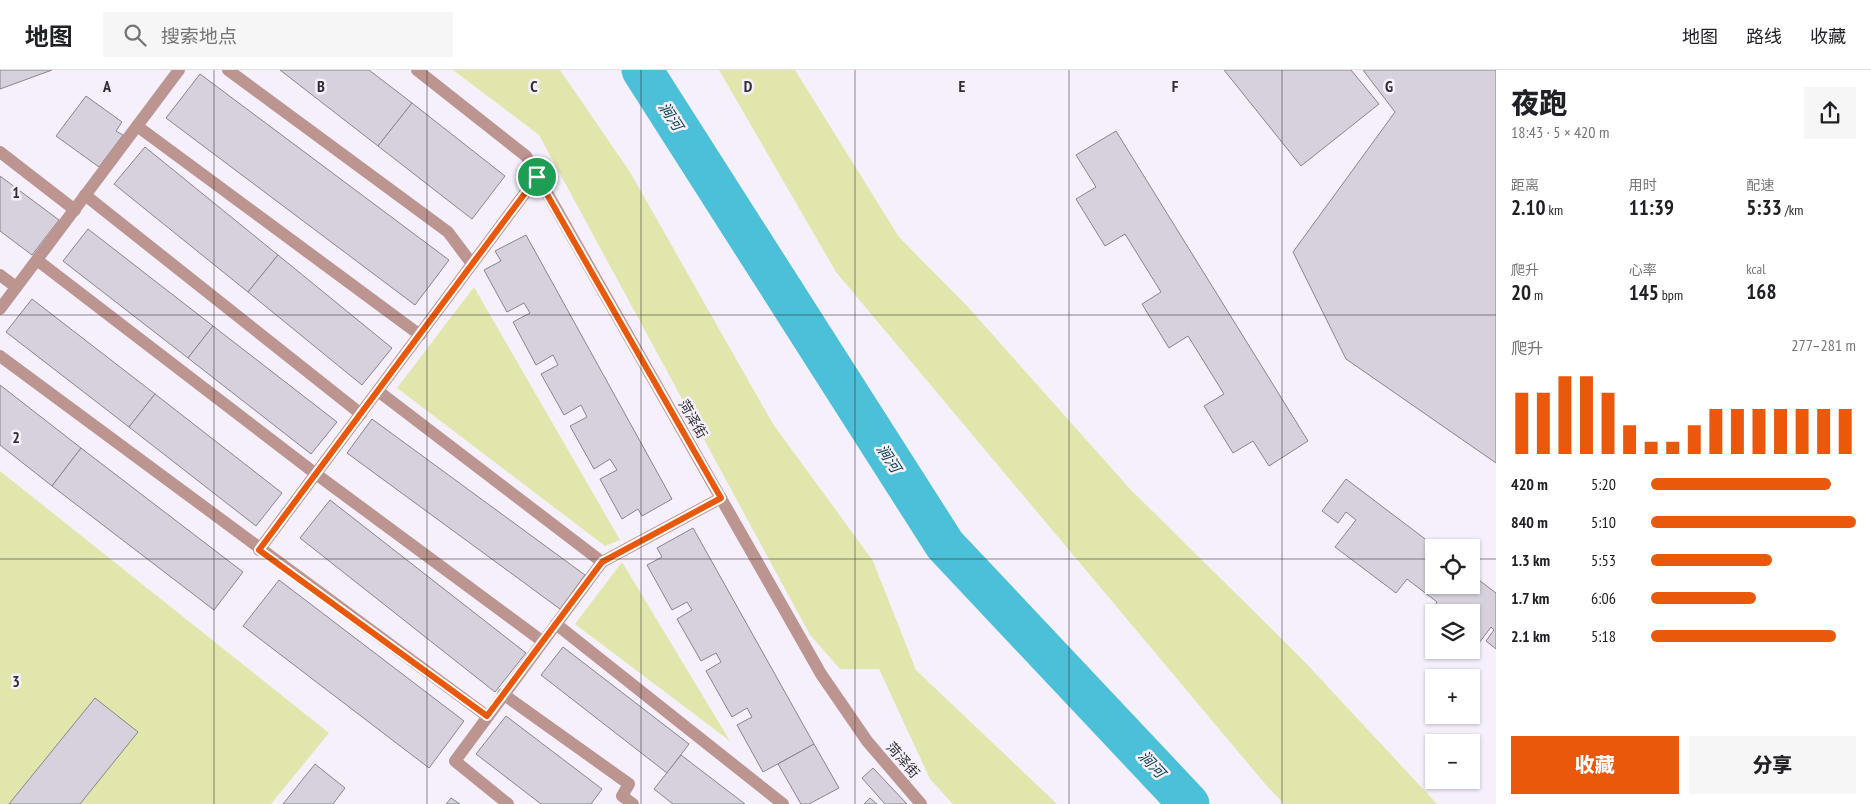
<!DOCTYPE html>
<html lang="zh">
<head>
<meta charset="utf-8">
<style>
	body { margin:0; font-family:"PT Sans Narrow","Noto Sans SC",sans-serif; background:#f6f6f6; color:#202124; height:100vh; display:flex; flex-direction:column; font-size:19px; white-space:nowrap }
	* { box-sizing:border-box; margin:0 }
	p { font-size:16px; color:#757577 }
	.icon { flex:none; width:28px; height:28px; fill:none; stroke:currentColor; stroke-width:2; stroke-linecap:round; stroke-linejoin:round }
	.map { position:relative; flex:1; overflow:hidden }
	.details { display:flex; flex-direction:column; background:#fff; width:375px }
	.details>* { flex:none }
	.tools { position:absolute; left:1425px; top:469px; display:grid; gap:10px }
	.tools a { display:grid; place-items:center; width:55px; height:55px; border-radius:0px; background:#fff; box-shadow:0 1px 4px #0004; font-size:25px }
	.pin { position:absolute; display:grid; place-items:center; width:42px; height:42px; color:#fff; margin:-21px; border:2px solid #fff; border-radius:50%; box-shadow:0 1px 5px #0007 }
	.round { display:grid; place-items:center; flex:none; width:52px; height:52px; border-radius:0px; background:#f6f6f6 }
	.headline { display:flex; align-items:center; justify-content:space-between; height:85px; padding:0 15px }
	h1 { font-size:28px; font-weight:800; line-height:38px }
	.stats { display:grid; grid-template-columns:repeat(3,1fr); gap:8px; height:85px; padding:5px 15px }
	.stats div { display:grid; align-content:center }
	.stats b { font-size:21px; font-weight:800 }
	.stats small { font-size:14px; font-weight:400 }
	.stats p { font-size:14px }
	.chart { height:140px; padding:10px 15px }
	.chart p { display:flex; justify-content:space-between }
	.chart svg { width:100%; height:90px; margin-top:5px; stroke:#ea580c; stroke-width:6 }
	.button { display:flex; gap:10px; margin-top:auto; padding:10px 15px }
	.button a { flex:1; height:58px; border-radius:0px; background:#ea580c; color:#fff; font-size:20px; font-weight:800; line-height:58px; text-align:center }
	.button a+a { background:#f6f6f6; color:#202124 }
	ul { padding:0 15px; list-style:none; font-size:16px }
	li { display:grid; grid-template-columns:80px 60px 1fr; align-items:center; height:38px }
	li i { height:12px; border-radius:6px; background:#ea580c }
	header { display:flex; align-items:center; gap:30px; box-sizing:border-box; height:70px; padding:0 25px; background:#fff; border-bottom:1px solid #e0e0e0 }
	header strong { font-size:24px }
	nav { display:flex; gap:28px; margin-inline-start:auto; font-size:18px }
	.search { width:350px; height:45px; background:#f6f6f6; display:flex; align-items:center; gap:12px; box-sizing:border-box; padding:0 18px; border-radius:0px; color:#757577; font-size:19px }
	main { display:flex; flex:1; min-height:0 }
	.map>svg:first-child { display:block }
	.green { fill:#e3e6ac }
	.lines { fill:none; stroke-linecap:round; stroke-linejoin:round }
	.river { stroke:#4cc0d8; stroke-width:41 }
	.building { fill:#d6d1dc; stroke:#89848f }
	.lane { stroke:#bc9490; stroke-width:12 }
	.street { stroke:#bc9490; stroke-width:12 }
	.route-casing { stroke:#fff; stroke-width:10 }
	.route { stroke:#ea580c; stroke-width:6 }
	.grid { fill:none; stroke:#302e32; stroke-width:1; stroke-opacity:0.55 }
	.labels { text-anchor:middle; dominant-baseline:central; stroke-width:5; stroke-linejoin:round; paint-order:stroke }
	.street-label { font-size:14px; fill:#302e32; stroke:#f5f0fc }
	.water-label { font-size:15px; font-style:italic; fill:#093f49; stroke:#f5f0fc }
	.grid-label { font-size:16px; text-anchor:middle; font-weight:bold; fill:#302e32; stroke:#f5f0fc; stroke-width:5; stroke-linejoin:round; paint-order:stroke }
</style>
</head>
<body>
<header>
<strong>地图</strong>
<div class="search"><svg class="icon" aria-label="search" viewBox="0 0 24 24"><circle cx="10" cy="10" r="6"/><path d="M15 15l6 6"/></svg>搜索地点</div>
<nav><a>地图</a><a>路线</a><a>收藏</a></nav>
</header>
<main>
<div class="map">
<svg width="1496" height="734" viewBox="0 0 1496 734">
	<rect width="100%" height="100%" fill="#f5f0fc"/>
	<!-- green -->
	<g class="green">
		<path d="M453,0H560L630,102L773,354L873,491L916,600L1057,734H953L930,709L879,599H840L810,565L539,65Z"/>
		<path d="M719,0H795L899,167L968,237L1130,419L1302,589L1437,734H1284L1266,715L836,202Z"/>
		<path d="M474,217L620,470L605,476L397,318Z"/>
		<path d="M0,401L329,663L271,734H0Z"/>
		<path d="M622,492L730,671L575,554Z"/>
	</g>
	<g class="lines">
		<!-- river -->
		<path class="river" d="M642,0L945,475L1189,734"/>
	</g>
	<!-- building -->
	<g class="building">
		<path d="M0,0H52L0,19Z"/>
		<path d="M280,0H369L412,33L378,76Z"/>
		<path d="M1224,0H1351L1379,34L1301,96Z"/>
		<path d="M1363,0H1496V393L1346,289L1293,182L1395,42Z"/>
		<path d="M200,4L449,190L415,235L166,48Z"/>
		<path d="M86,26L122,52L116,61L123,65L99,97L56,66Z"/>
		<path d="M412,33L505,106L472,149L378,76Z"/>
		<path d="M1116,61L1308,371L1269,396L1253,371L1233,383L1204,336L1224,324L1188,266L1169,278L1142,234L1161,222L1125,164L1105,176L1076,129L1096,117L1076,85Z"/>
		<path d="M145,77L278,185L248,222L114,114Z"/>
		<path d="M0,106L59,150L32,185L0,161Z"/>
		<path d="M88,159L213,256L188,288L63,191Z"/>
		<path d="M526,165L672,429L642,446L638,439L622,449L600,409L617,400L610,389L594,399L570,356L587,347L581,335L564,345L541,304L558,295L553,285L536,295L513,252L530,243L524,233L507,242L484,200L501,191L495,181Z"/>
		<path d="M278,185L392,278L362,315L248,222Z"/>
		<path d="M32,229L155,324L129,357L6,262Z"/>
		<path d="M213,256L337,352L311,384L188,288Z"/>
		<path d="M0,315L81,378L52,416L0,375Z"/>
		<path d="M155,324L282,423L256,456L129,357Z"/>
		<path d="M372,349L585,505L560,539L347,383Z"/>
		<path d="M81,378L243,502L214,540L52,416Z"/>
		<path d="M1346,409L1437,478H1434V515H1471V504L1496,523V579L1486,571L1494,560L1491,557L1473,581L1471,579V542H1434V551L1427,546L1437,532L1407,509L1396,523L1335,477L1356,450L1346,442L1338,453L1322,441Z"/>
		<path d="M330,430L526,583L495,622L300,468Z"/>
		<path d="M693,458L814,674L763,702L737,655L752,647L747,638L732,647L706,601L721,592L716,583L701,591L677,549L692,540L687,532L672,540L647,495L662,487L657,478Z"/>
		<path d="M279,510L464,651L429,698L243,556Z"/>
		<path d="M563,577L689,674L667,703L541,605Z"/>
		<path d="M95,628L138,662L80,734H9Z"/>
		<path d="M506,646L602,719L591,734H541L476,684Z"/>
		<path d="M814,674L839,718L809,734H801L778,694Z"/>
		<path d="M681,685L745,734H673L654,719Z"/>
		<path d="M315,694L345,718L333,734H283Z"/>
		<path d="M873,698L907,734H885L862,708Z"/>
		<path d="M451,728L460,734H446Z"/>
		<path d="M870,728L877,734H864Z"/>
	</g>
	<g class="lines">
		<!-- lane -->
		<g class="lane">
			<path d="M228,0L448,162L472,194"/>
			<path d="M137,56L420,265"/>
			<path d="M0,82L75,140"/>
			<path d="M85,125L361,344"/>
			<path d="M37,190L316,404L542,571"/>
			<path d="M0,205L16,217"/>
			<path d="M0,239L179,0"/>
			<path d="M0,286L487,646"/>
			<path d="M378,321L602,492"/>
			<path d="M259,480L537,107"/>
			<path d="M556,554L783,734"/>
			<path d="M503,624L629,714L622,726L633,734"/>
			<path d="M508,734L455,691L602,492L721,428"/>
		</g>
		<!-- street -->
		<path class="street" d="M417,0L526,86L821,604L867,671L921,734"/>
	</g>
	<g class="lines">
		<defs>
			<path id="route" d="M537,107L721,428L602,492L487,646L259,480Z"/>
		</defs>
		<!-- route casing -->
		<use href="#route" class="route-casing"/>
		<!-- route -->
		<use href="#route" class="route"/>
	</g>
	<!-- grid -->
	<path class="grid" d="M214,0V734M427,0V734M641,0V734M855,0V734M1069,0V734M1282,0V734M0,245H1496M0,489H1434M1471,489H1496"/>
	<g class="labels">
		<!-- street labels -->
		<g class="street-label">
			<text transform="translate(693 349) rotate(60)">菏泽街</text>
			<text transform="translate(903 690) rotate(49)">菏泽街</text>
		</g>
		<!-- water labels -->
		<g class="water-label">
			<text transform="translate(671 46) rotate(57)">涧河</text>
			<text transform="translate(889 388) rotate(57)">涧河</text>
			<text transform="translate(1152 694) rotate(47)">涧河</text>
		</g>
	</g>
	<g class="grid-label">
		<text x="107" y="22">A</text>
		<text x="321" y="22">B</text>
		<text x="534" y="22">C</text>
		<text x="748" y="22">D</text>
		<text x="962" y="22">E</text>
		<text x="1175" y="22">F</text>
		<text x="1389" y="22">G</text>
		<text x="16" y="128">1</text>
		<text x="16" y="373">2</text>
		<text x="16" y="617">3</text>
	</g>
</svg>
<div class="tools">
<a><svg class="icon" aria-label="locate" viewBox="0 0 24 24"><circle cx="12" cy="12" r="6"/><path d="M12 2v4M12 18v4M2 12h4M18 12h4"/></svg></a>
<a><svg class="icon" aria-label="layers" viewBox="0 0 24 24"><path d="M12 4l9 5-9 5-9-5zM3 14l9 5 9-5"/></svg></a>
<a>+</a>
<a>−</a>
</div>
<div class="pin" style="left:537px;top:107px;background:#1e9e55"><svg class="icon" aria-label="arrive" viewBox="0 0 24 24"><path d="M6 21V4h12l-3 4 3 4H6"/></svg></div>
</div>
<section class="details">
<div class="headline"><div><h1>夜跑</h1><p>18:43 · 5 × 420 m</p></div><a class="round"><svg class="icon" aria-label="share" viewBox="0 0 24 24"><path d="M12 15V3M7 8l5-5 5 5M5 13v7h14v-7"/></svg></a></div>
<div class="stats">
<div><p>距离</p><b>2.10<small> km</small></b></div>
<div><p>用时</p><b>11:39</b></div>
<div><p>配速</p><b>5:33<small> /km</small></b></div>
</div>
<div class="stats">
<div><p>爬升</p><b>20<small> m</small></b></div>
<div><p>心率</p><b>145<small> bpm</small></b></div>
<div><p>kcal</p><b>168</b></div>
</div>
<div class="chart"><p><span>爬升</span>277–281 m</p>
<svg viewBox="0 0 160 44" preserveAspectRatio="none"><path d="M5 44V14M15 44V14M25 44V6M35 44V6M45 44V14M55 44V30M65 44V38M75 44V38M85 44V30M95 44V22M105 44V22M115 44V22M125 44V22M135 44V22M145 44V22M155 44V22"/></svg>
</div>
<ul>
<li><b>420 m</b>5:20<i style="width:88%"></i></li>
<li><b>840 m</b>5:10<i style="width:100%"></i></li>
<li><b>1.3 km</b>5:53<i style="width:59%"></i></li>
<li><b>1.7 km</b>6:06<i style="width:51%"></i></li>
<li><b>2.1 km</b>5:18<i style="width:90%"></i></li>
</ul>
<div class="button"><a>收藏</a><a>分享</a></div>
</section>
</main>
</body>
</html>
